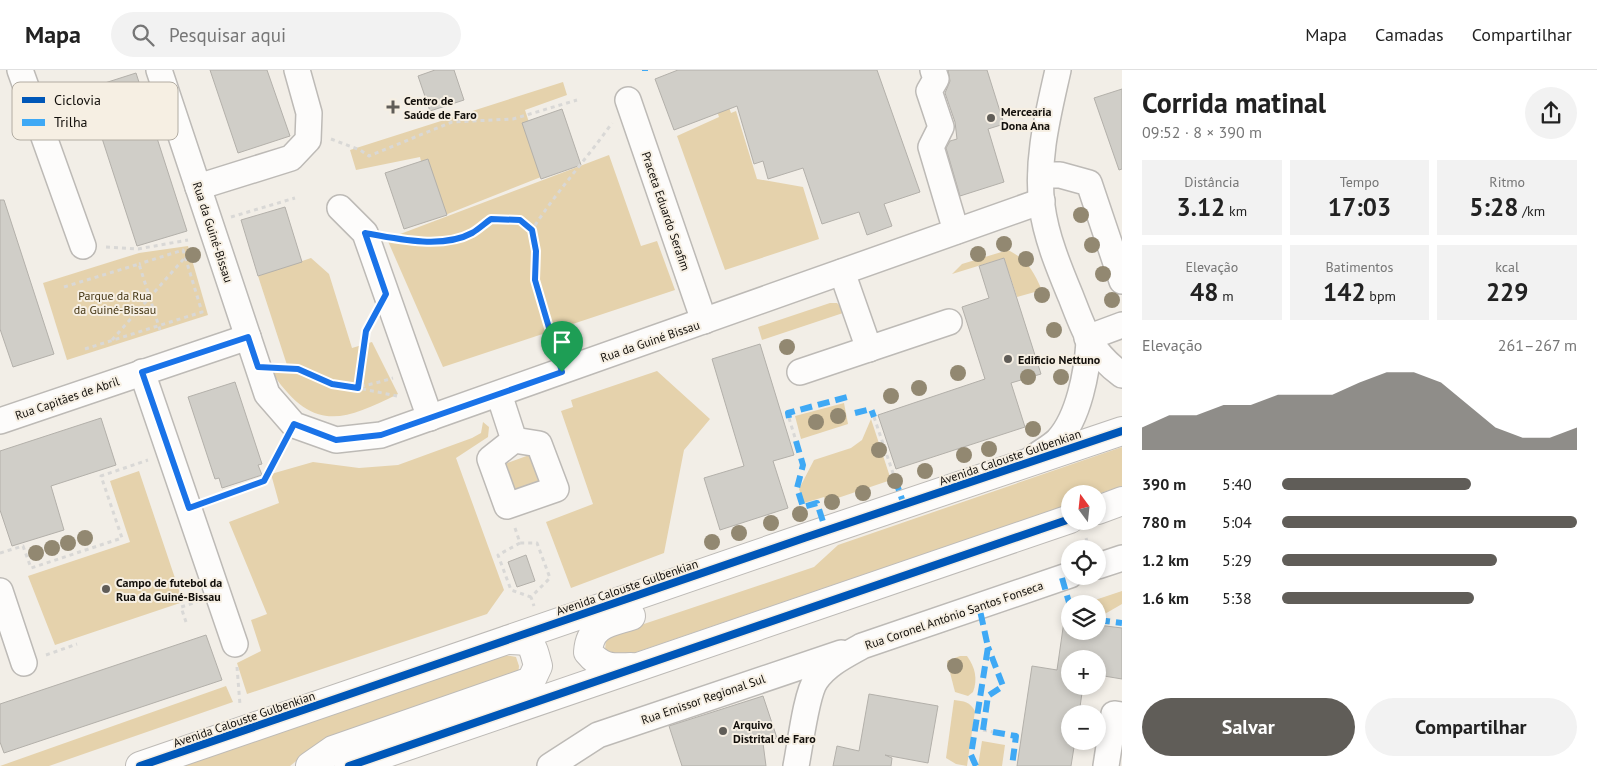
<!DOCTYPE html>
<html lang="pt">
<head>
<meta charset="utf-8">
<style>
	body { margin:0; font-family:"PT Sans",sans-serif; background:#f2f2f2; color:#222; height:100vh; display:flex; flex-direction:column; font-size:19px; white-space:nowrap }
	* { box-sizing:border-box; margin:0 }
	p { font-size:16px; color:#767676 }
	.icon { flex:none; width:28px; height:28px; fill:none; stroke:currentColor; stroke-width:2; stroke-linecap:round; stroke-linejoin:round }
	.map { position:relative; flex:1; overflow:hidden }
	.sheet { display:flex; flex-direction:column; background:#fff; width:475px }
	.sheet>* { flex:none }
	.needle { width:32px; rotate:345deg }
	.tools { position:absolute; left:1061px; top:415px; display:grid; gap:10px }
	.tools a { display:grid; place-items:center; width:45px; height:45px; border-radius:50%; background:#fff; box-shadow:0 2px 8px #0003; font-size:25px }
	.pin { position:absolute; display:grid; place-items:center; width:42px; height:42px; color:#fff; margin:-51px -21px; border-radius:50% 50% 50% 0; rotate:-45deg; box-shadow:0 0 5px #0007 }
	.pin .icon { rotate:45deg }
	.round { display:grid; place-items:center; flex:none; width:52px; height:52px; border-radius:26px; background:#f2f2f2 }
	.summary { display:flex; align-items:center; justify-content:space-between; height:85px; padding:0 20px }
	h1 { font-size:28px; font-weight:800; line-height:38px }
	.metrics { display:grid; grid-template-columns:repeat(3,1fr); gap:8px; height:85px; padding:5px 20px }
	.metrics div { display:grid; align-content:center; border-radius:0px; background:#f2f2f2; text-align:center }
	.metrics b { font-size:25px; font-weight:800 }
	.metrics small { font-size:14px; font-weight:400 }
	.metrics p { font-size:14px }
	.chart { height:140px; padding:10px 20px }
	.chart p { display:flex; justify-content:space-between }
	.chart svg { width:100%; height:90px; margin-top:5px; fill:#605d58; opacity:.7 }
	.primary-button { display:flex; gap:10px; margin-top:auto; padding:10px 20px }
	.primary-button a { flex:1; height:58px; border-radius:30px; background:#605d58; color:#fff; font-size:20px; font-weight:800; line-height:58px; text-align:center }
	.primary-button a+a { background:#f2f2f2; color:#222 }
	ul { padding:0 20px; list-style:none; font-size:16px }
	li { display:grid; grid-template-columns:80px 60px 1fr; align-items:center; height:38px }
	li i { height:12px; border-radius:6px; background:#605d58 }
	header { display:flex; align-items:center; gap:30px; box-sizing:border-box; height:70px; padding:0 25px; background:#fff; border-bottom:1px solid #e0e0e0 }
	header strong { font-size:24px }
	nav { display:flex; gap:28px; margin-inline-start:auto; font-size:18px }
	.search { width:350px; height:45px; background:#f2f2f2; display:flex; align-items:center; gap:12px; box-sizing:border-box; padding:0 18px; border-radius:28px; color:#767676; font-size:19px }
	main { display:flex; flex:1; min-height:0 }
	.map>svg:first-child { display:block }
	.green { fill:#e5d2ac }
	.building { fill:#d0cec8; stroke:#b3b0aa }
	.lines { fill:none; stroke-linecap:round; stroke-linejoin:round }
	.minor-casing { stroke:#bdbab6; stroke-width:28 }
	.major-casing { stroke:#bdbab6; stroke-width:30 }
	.path { stroke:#d9d8d6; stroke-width:3; stroke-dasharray:4 4; stroke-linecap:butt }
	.minor { stroke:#fdfcfb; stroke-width:25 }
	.major { stroke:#fdfcfb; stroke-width:28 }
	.quiet { stroke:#3fa9f5; stroke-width:6; stroke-dasharray:12 6; stroke-linecap:butt }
	.cycleway-casing { stroke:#f6efe3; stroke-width:11 }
	.cycleway { stroke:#0057b8; stroke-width:8 }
	.tree { fill:#928871 }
	.route-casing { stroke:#fff; stroke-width:10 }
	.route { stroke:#1a73e8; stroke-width:6 }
	.poi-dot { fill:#605d58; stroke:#f6efe3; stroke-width:2 }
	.labels { text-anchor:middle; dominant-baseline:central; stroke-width:4; stroke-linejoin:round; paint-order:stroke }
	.poi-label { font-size:12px; font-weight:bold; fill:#120f0b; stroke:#f6efe3; text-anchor:start }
	.street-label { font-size:12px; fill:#120f0b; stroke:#f6efe3 }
	.park-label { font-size:12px; fill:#433411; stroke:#f6efe3 }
	.key { fill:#f6efe3; stroke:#b2aca2; stroke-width:1 }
	.key-label { font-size:14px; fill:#120f0b }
</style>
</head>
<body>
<header>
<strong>Mapa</strong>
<div class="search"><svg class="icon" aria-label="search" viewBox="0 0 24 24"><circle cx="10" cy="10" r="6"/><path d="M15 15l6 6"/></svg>Pesquisar aqui</div>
<nav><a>Mapa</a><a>Camadas</a><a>Compartilhar</a></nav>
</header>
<main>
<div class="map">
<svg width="1122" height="696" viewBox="0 0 1122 696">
	<rect width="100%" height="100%" fill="#f2eee7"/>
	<!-- green -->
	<g class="green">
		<path d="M704,0H715L731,43L736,41L757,109L803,117L819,169L725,200L677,66L719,47Z"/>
		<path d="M563,12L567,25L525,40L546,105L435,149L420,87L356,100L350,80Z"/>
		<path d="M609,85L641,176L657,171L675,220L443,297L387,169Z"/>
		<path d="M188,176L208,245L67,290L43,213L139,183Z"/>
		<path d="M1008,180C1028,190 1033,201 1042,220L1017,227L1004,188L952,204L962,194Z"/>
		<path d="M311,188L329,204L352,278L372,272L398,324C342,352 313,362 273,304L287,295L258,206Z"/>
		<path d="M830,233H837L846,242L762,270L758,257Z"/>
		<path d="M657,301L710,349L684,380L664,483L571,518L546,452L593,434L561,341L573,337L571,330Z"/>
		<path d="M844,333L848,354L801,369L795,346Z"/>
		<path d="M871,349L891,410L826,432L824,427L804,433L799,419L814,390L851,378L862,370Z"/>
		<path d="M483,352L489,357L488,367L456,388L504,520L487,544L247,624L237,593L261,581L251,550L267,544L229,452L279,433L271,404L313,392L359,398L398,395L472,368L481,363Z"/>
		<path d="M1122,377V416L1098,424H1070V434L625,586L617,587L605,580L606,569L617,563L814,497L838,475Z"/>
		<path d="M532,384L543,413L513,424L502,395Z"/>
		<path d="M139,401L183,532L55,575L28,506L130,472L110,411Z"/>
		<path d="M1122,521V534L1103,545L1098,544V534H1083Z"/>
		<path d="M505,585L516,587L519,596L518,605L509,610L315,676L290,696H181Z"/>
		<path d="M960,586H967C975,597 978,609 973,622L968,626L955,622L947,591Z"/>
		<path d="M226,616L233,632L49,696H0Z"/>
		<path d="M954,630C964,631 970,632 975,641L967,696L956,694L946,688Z"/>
		<path d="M982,671L1005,675L1002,696H978Z"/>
	</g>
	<!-- building -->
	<g class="building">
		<path d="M210,0H267L290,66L238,83Z"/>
		<path d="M435,0H454L464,30L430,41L418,6Z"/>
		<path d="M678,0H877L920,122L884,134L892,156L867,165L859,142L822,154L803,98L768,109L763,91L754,94L737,36L674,60L655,9Z"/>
		<path d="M948,0H987L1004,54L988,59L1004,112L960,126L946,78L950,71L957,69L955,52L945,23L950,11Z"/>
		<path d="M136,3L187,161L137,176L86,19Z"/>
		<path d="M1122,19V99L1119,100L1094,28Z"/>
		<path d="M562,39L581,95L541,109L522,53Z"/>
		<path d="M428,89L447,145L404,159L385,103Z"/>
		<path d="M0,130H4L54,284L13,297L0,259Z"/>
		<path d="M285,137L302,192L258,206L241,150Z"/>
		<path d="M1004,188L1041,304L1011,313L1025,357L896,399L878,345L985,309L962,237L989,228L979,196Z"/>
		<path d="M760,274L794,385L773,391L788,438L720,460L704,408L744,396L712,289Z"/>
		<path d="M235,312L262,394L258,395L262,405L222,418L219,408L215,409L188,327Z"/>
		<path d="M101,348L116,395L51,416L64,460L12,476L0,440V381Z"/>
		<path d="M526,485L535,511L517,517L508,492Z"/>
		<path d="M1064,551H1070V561H1098V555L1122,558V609L1098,605V589H1070V616H1083L1079,644H1070V671H1075L1071,696H1017L1032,596L1057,600Z"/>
		<path d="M206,565L222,610L4,683L0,672V634Z"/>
		<path d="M869,624L938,636L928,693L885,685L892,688L891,696H833L837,676L859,681Z"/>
		<path d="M763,626L777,668L763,673L766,696H682L669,656Z"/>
	</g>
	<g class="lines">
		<defs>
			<g id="minor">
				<path d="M20,0L83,176"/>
				<path d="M159,0L267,324L294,355L336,370L381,365L1042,131"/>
				<path d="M933,0L936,9L929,21L941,57L931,77L956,161"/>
				<path d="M1058,0C1048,45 1036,90 1042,136C1046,167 1059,198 1071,227C1085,263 1090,281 1122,305"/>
				<path d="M628,30L704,251"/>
				<path d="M1041,105H1060L1089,113L1122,211"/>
				<path d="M198,117L291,88L308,70L309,43L297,0"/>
				<path d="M340,138L365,163L430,348"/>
				<path d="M842,202L869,279"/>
				<path d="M1087,268L1122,255"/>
				<path d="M142,302L235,574"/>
				<path d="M800,302L949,252"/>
				<path d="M499,324L514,370L490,389L507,436L556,419L539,374L514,370"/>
				<path d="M0,351L248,267"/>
				<path d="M1033,388C1041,382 1051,377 1058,370C1079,347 1087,302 1089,272"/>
				<path d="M1098,496L1122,488"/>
				<path d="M0,521L24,593"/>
				<path d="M550,696L598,665L841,583"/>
				<path d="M796,696C800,677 806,624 816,610C827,594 846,585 862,576L1070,505"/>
				<path d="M1106,696L1114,644L1122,645"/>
			</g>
			<g id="major">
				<path d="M1098,440L1122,431"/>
				<path d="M631,597C611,598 601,598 588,582C590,554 609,553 631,546"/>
				<path d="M140,696L804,468L1122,361"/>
				<path d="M310,696L333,680L531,611L538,596C532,574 533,570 508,570"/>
				<path d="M349,696L1070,449"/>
			</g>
		</defs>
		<!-- minor casing -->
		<use href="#minor" class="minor-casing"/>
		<!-- major casing -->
		<use href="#major" class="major-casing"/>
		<!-- path -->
		<g class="path">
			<path d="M331,69L360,80L369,86L452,52L513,49L577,30"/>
			<path d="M231,147L295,128"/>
			<path d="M390,168L410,172L427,170L447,171L472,163L491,149L520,150L532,160"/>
			<path d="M106,177L138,179L188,170"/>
			<path d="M64,217L139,194L160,260"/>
			<path d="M371,252L366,261L358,318L397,326"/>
			<path d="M112,270L189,183"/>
			<path d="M85,279L202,242L183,180L139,194"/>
			<path d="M556,279L535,210L536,181L532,160C556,122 586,90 612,53"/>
			<path d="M284,298C303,299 314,309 332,314C353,321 372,314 393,308"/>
			<path d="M874,347L895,409"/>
			<path d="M789,348L796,371"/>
			<path d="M209,431L264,411L282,375"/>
			<path d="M515,458L520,473H537L550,508L531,527L534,536"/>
			<path d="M520,473L498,485L511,520L531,527"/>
			<path d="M1078,479L1076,475L1087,471L1086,468"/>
			<path d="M0,483L23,476L31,498L122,468L101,406L148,390"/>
			<path d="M186,552L181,537L197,532"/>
			<path d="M46,585L77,574"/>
			<path d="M237,597L240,635"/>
			<path d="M983,660L993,662"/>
		</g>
		<!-- minor -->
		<use href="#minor" class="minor"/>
		<!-- major -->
		<use href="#major" class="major"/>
		<!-- quiet -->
		<g class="quiet">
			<path d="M645,1V0"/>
			<path d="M855,343L871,339L874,347"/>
			<path d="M789,348L788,343L851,326"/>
			<path d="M796,371L803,395L797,418L803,437L817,433L826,461"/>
			<path d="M895,409L904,435"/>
			<path d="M1062,508L1070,536"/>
			<path d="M1098,550L1122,553"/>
			<path d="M983,660L988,626L1003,616L988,577"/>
			<path d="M993,662L1016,666L1012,696"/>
			<path d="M976,696L971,685L988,577L979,536"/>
		</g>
		<defs>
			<g id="cycleway">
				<path d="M140,696L804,468L1122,361"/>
				<path d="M349,696L1070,449"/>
			</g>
		</defs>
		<!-- cycleway casing -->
		<use href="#cycleway" class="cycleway-casing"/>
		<!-- cycleway -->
		<use href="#cycleway" class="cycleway"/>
	</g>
	<!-- trees -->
	<g class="tree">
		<circle cx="1081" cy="145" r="8"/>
		<circle cx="1004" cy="174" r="8"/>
		<circle cx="1092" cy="175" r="8"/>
		<circle cx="978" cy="184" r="8"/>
		<circle cx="193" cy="185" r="8"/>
		<circle cx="1026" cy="189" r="8"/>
		<circle cx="1103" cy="204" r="8"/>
		<circle cx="1042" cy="225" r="8"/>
		<circle cx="1112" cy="230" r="8"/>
		<circle cx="1054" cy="260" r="8"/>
		<circle cx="787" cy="277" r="8"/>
		<circle cx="958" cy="303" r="8"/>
		<circle cx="1028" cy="307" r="8"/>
		<circle cx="1061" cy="307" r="8"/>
		<circle cx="919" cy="318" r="8"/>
		<circle cx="891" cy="326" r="8"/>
		<circle cx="838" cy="346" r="8"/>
		<circle cx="816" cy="352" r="8"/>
		<circle cx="1033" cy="359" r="8"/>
		<circle cx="989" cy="379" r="8"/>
		<circle cx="879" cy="380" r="8"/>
		<circle cx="964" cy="385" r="8"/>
		<circle cx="925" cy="401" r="8"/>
		<circle cx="895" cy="411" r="8"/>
		<circle cx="863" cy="423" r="8"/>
		<circle cx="832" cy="432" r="8"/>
		<circle cx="800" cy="444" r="8"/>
		<circle cx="771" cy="453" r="8"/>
		<circle cx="739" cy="463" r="8"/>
		<circle cx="85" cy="468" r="8"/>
		<circle cx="712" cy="472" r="8"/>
		<circle cx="68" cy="473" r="8"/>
		<circle cx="52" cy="478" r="8"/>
		<circle cx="36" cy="483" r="8"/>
		<circle cx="955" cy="596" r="8"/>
	</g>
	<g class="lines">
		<defs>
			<path id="route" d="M491,149L520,150L532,160L536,181L535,210L562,302L381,365L336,370L294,354L264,411L189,438L142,302L248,267L258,297L298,299L332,314L358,318L366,261L386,224L365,163C397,169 443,179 472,163C479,159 485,153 491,149Z"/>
		</defs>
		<!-- route casing -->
		<use href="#route" class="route-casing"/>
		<!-- route -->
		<use href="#route" class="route"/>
	</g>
	<!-- markers -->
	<g class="poi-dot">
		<path d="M390.5 29.5h5v5h5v5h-5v5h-5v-5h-5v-5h5z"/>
		<circle cx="991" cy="48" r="5"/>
		<circle cx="1008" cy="289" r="5"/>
		<circle cx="106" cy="519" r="5"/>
		<circle cx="723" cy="661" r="5"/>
	</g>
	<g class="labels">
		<!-- poi labels -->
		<g class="poi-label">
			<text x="404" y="30">Centro de<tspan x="404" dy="14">Saúde de Faro</tspan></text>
			<text x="1001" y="41">Mercearia<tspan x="1001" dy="14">Dona Ana</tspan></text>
			<text x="1018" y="289">Edificio Nettuno</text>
			<text x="116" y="512">Campo de futebol da<tspan x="116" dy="14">Rua da Guiné-Bissau</tspan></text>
			<text x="733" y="654">Arquivo<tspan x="733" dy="14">Distrital de Faro</tspan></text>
		</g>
		<!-- street labels -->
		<g class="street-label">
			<text transform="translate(666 141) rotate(71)">Praceta Eduardo Serafim</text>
			<text transform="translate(213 162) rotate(72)">Rua da Guiné-Bissau</text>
			<text transform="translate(650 271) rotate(-19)">Rua da Guiné Bissau</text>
			<text transform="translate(67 328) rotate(-19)">Rua Capitães de Abril</text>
			<text transform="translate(1010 387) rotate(-19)">Avenida Calouste Gulbenkian</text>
			<text transform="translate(627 517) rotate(-19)">Avenida Calouste Gulbenkian</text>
			<text transform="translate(954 545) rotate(-19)">Rua Coronel António Santos Fonseca</text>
			<text transform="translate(703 629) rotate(-19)">Rua Emissor Regional Sul</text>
			<text transform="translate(244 649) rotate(-19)">Avenida Calouste Gulbenkian</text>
		</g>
		<!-- park labels -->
		<g class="park-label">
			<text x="115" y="225">Parque da Rua<tspan x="115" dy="14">da Guiné-Bissau</tspan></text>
		</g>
	</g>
	<!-- legend -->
	<rect x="12" y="12" width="166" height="58" rx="8" class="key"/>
	<rect x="22" y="27" width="23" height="6" fill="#0057b8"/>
	<rect x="22" y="49" width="23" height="7" fill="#3fa9f5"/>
	<g class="key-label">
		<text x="54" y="35">Ciclovia</text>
		<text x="54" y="57">Trilha</text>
	</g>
</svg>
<div class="tools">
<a><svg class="needle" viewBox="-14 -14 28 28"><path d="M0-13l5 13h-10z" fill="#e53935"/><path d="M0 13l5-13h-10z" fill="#767676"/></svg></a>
<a><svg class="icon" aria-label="locate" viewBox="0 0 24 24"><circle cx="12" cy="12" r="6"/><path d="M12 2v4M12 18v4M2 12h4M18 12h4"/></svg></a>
<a><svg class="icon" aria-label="layers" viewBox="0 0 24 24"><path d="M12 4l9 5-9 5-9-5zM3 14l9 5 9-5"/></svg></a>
<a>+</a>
<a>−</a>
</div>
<div class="pin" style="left:562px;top:302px;background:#1e9e55"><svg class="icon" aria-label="arrive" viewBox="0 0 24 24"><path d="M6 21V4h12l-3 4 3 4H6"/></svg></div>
</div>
<section class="sheet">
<div class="summary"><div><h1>Corrida matinal</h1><p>09:52 · 8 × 390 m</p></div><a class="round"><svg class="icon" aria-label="share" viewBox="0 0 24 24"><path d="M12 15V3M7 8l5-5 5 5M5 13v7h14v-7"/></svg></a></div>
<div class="metrics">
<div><p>Distância</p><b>3.12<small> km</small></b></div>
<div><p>Tempo</p><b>17:03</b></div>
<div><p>Ritmo</p><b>5:28<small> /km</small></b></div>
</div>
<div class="metrics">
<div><p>Elevação</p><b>48<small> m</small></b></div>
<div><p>Batimentos</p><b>142<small> bpm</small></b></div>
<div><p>kcal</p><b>229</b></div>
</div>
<div class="chart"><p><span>Elevação</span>261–267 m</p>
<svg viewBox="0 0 160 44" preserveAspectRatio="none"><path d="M0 44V33L10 27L20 27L30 22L40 22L50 17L60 17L70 17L80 11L90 6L100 6L110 11L120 22L130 33L140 38L150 38L160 33V44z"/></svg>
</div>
<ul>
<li><b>390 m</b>5:40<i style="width:64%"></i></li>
<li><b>780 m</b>5:04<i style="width:100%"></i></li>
<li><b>1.2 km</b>5:29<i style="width:73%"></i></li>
<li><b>1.6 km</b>5:38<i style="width:65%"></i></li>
</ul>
<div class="primary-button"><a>Salvar</a><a>Compartilhar</a></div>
</section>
</main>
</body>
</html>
